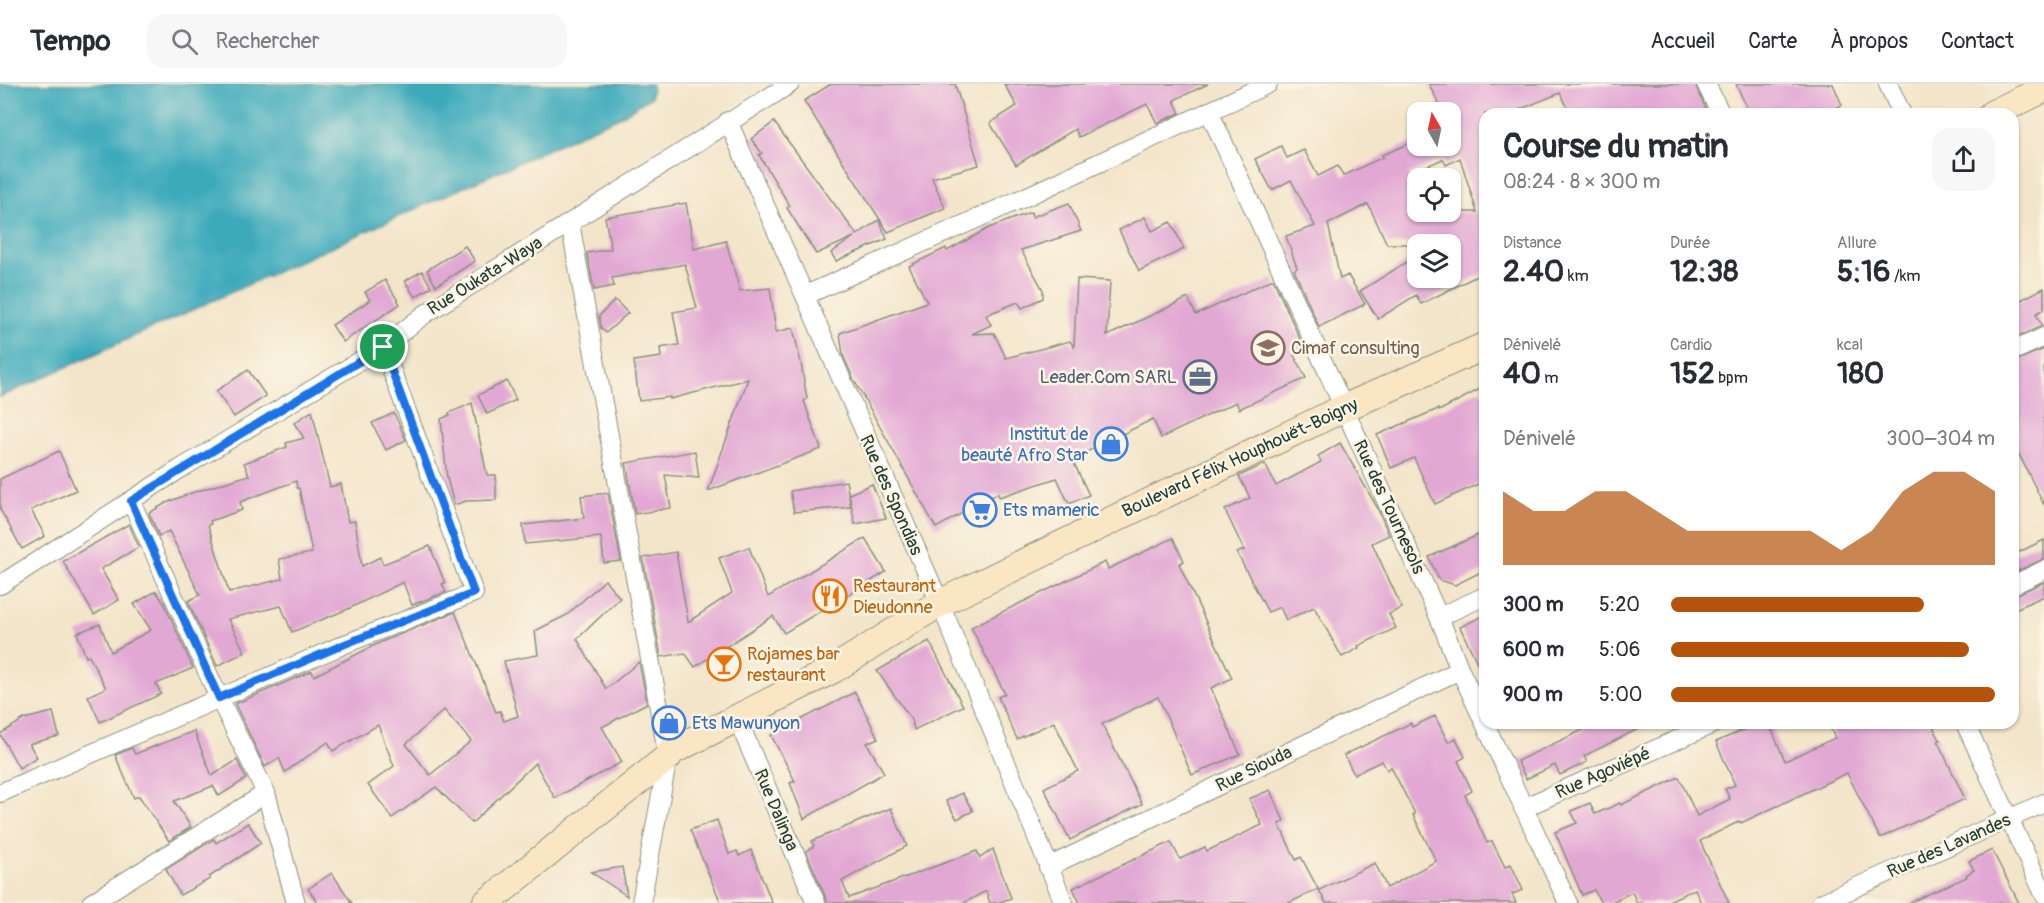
<!DOCTYPE html>
<html lang="fr">
<head>
<meta charset="utf-8">
<style>
	body { margin:0; font-family:Pangolin,sans-serif; background:#f7f7f7; color:#2b2b33; height:100vh; display:flex; flex-direction:column; font-size:22px; white-space:nowrap }
	* { box-sizing:border-box; margin:0 }
	p { font-size:20px; color:#7c7c81 }
	.icon { flex:none; width:33px; height:33px; fill:none; stroke:currentColor; stroke-width:2; stroke-linecap:round; stroke-linejoin:round }
	.map { position:relative; flex:1; overflow:hidden }
	.details { position:absolute; left:1479px; top:24px; width:540px; height:621px; display:flex; flex-direction:column; background:#fff; border-radius:18px; box-shadow:0 2px 4px #0004 }
	.details>* { flex:none }
	.needle { width:39px; rotate:351deg }
	.fabs { position:absolute; left:1407px; top:18px; display:grid; gap:12px }
	.fabs a { display:grid; place-items:center; width:54px; height:54px; border-radius:12px; background:#fff; box-shadow:0 2px 4px #0004; font-size:30px }
	.pin { position:absolute; display:grid; place-items:center; width:51px; height:51px; color:#fff; margin:-26px; border:3px solid #fff; border-radius:50%; box-shadow:0 2px 6px #0007 }
	.round { display:grid; place-items:center; flex:none; width:63px; height:63px; border-radius:18px; background:#f7f7f7 }
	.overview { display:flex; align-items:center; justify-content:space-between; height:102px; padding:0 24px }
	h1 { font-size:33px; font-weight:800; line-height:45px }
	.metrics { display:grid; grid-template-columns:repeat(3,1fr); gap:9px; height:102px; padding:6px 24px }
	.metrics div { display:grid; align-content:center }
	.metrics b { font-size:30px; font-weight:800 }
	.metrics small { font-size:16px; font-weight:400 }
	.metrics p { font-size:16px }
	.chart { height:168px; padding:12px 24px }
	.chart p { display:flex; justify-content:space-between }
	.chart svg { width:100%; height:108px; margin-top:6px; fill:#b45309; opacity:.7 }
	ul { padding:0 24px; list-style:none; font-size:20px }
	li { display:grid; grid-template-columns:96px 72px 1fr; align-items:center; height:45px }
	li i { height:15px; border-radius:8px; background:#b45309 }
	header { display:flex; align-items:center; gap:36px; box-sizing:border-box; height:84px; padding:0 30px; background:#fff; border-bottom:2px solid #e1e1e2 }
	header strong { font-size:28px }
	nav { display:flex; gap:33px; margin-inline-start:auto; font-size:21px }
	.search { width:420px; height:54px; background:#f7f7f7; display:flex; align-items:center; gap:15px; box-sizing:border-box; padding:0 21px; border-radius:18px; color:#7c7c81; font-size:22px }
	.map>svg:first-child { display:block }
	.water { fill:#3daabc; stroke:#2e7478; stroke-width:1.5 }
	.building { fill:#e2a8d4; fill-rule:evenodd }
	.lines { fill:none; stroke-linecap:round; stroke-linejoin:round }
	.street-casing { stroke:#89917f; stroke-width:20 }
	.secondary-casing { stroke:#89917f; stroke-width:29 }
	.street { stroke:#fff; stroke-width:18 }
	.secondary { stroke:#fbe6c4; stroke-width:27 }
	.route-casing { stroke:#fff; stroke-width:12 }
	.route { stroke:#1a73e8; stroke-width:8 }
	.labels { text-anchor:middle; dominant-baseline:central; stroke-width:5; stroke-linejoin:round; paint-order:stroke }
	.street-label { font-size:18px; fill:#1f3d34; stroke:#fcf5e5 }
	.education-label { font-size:18px; fill:#785e54; stroke:#fcf5e5; text-anchor:start }
	.service-label { font-size:18px; fill:#4e5e75; stroke:#fcf5e5; text-anchor:end }
	.shop-label { font-size:18px; fill:#366cbe; stroke:#fcf5e5; text-anchor:start }
	.food-label { font-size:18px; fill:#c56008; stroke:#fcf5e5; text-anchor:start }
</style>
</head>
<body>
<header>
<strong>Tempo</strong>
<div class="search"><svg class="icon" aria-label="search" viewBox="0 0 24 24"><circle cx="10" cy="10" r="6"/><path d="M15 15l6 6"/></svg>Rechercher</div>
<nav><a>Accueil</a><a>Carte</a><a>À propos</a><a>Contact</a></nav>
</header>
<div class="map">
<svg width="2044" height="819" viewBox="0 0 2044 819">
	<rect width="100%" height="100%" fill="#fcf5e5"/>
	<filter id="ink" filterUnits="userSpaceOnUse"><feTurbulence type="fractalNoise" baseFrequency=".0167" numOctaves="2"/><feDisplacementMap in="SourceGraphic" scale="12" xChannelSelector="R" yChannelSelector="G"/><feConvolveMatrix kernelMatrix="1 2 1 2 8 2 1 2 1" color-interpolation-filters="sRGB"/></filter>
	<filter id="wash" filterUnits="userSpaceOnUse"><feTurbulence type="fractalNoise" baseFrequency=".008" numOctaves="4" result="noise"/><feDisplacementMap in="SourceGraphic" scale="24" xChannelSelector="R" yChannelSelector="G"/><feGaussianBlur stdDeviation="1.35" result="paint"/><feColorMatrix in="noise" values="0 0 0 0 0 0 0 0 0 0 0 0 0 0 0 0 0 1.4 0 .05"/><feComposite in="paint" operator="in"/></filter>
	<g filter="url(#wash)">
		<rect width="100%" height="100%" fill="#f3e5ca"/>
		<!-- water -->
		<path class="water" d="M0,0H652L651,13L621,32L0,313Z"/>
		<g id="blocks">
			<!-- building -->
			<g class="building">
				<path d="M831,0H955L979,81L932,94L945,124L888,148L804,17Z"/>
				<path d="M1004,0H1208L1174,16L1180,29L1157,39L1147,20L1079,53L1075,45L1016,81L990,39L1017,22Z"/>
				<path d="M1429,0H1695L1708,30H1570L1560,9L1509,30H1485V188L1421,220L1416,211L1378,235L1360,207L1418,171V194H1450V160H1387L1368,120L1328,140L1340,195L1348,191L1365,220L1319,243L1294,186L1297,184L1286,152L1315,142L1291,96L1272,106L1255,75L1281,62L1287,74L1304,66L1318,92L1338,82L1343,92L1383,73L1382,71L1418,56V62H1450V28H1443ZM1460,74L1477,128H1418V107L1408,90L1443,75L1446,81Z"/>
				<path d="M1736,0H1833L1842,21L1822,30H1750Z"/>
				<path d="M774,38L857,151L879,136L887,155L836,177L831,169L854,153L816,170L787,124L790,122L759,71L762,69L751,55Z"/>
				<path d="M686,119L694,165L726,157L740,207L770,204L776,248L793,244L801,279L807,315L804,317L821,365L708,407L748,295L670,315V313L639,317L634,277L661,273L660,264L679,261L673,228L697,224L685,180L612,194L614,202L594,206L587,169L611,165L605,133Z"/>
				<path d="M1069,119L1081,147L1021,166L1043,206V214L1022,224L1018,218L986,231L991,241L972,250L994,249L1006,274L1070,257L1074,263L1077,195L1110,197L1107,252L1188,214L1196,231L1273,195L1305,266L1294,271L1306,294L1239,325L1236,318L1161,354L1153,335L1072,375L1089,411L1069,420L1057,394L999,413L998,409L936,444L853,294L843,271L840,249L927,218L909,182L946,164L947,167L989,144L1031,128L1032,133Z"/>
				<path d="M1145,133L1152,147L1171,138L1184,165L1139,187L1119,146Z"/>
				<path d="M465,162L475,177L436,202L427,186Z"/>
				<path d="M422,187L431,203L415,213L405,197Z"/>
				<path d="M385,196L400,220L343,258L332,241L370,216L365,208Z"/>
				<path d="M2044,204V225L2036,230L2042,242L2013,255V220Z"/>
				<path d="M615,216L628,229L606,249L601,244L599,232Z"/>
				<path d="M2044,265V421L2013,358V278Z"/>
				<path d="M248,286L266,312L234,333L216,307Z"/>
				<path d="M507,297L516,316L487,330L478,311Z"/>
				<path d="M1480,305L1485,315V397L1435,420L1414,374L1391,384L1377,351L1438,325L1439,327Z"/>
				<path d="M472,319L487,391H496V416L466,417L454,421L447,394L441,335L450,331L449,329Z"/>
				<path d="M312,327L330,403L341,400L348,438L355,437L362,482L380,473L383,480L430,462L445,499L442,500L446,508L412,521L403,498L348,525L292,548L281,522L228,535L245,568L217,582L188,517L200,511L169,447L159,452L149,429L166,419L188,410L249,391L244,379L287,363L286,359L304,354L294,339ZM296,397L297,404H299L312,469L279,475L282,495L229,508L208,441L211,440L210,437L242,426L240,418Z"/>
				<path d="M394,329L406,356L386,366L372,339Z"/>
				<path d="M1340,359L1377,423L1389,451L1372,459L1402,524L1389,530L1396,544L1358,562L1359,564L1342,573L1314,523L1286,536L1280,523L1268,528L1237,469L1244,466L1225,426L1250,414L1239,392L1265,380L1276,402L1321,378L1318,372Z"/>
				<path d="M59,367L76,406L31,426L45,452L22,465L0,425V395Z"/>
				<path d="M695,367L699,394L665,391L671,424L635,430L626,379Z"/>
				<path d="M846,397L851,423L794,428L790,407Z"/>
				<path d="M872,400L886,434L855,440L849,410Z"/>
				<path d="M608,409L621,477L604,479L601,453L525,460L523,441L584,434L581,412Z"/>
				<path d="M129,440L139,463L101,485L119,516L94,531L63,477Z"/>
				<path d="M1485,448V486L1455,501L1439,496L1429,473Z"/>
				<path d="M865,454L886,488L784,549L773,532L695,583L685,569L661,573L643,474L676,468L688,538L732,509L719,474L749,463L768,513Z"/>
				<path d="M1173,454L1184,477L1179,480L1232,594L1211,604L1240,670L1192,691L1158,613L1102,640L1142,720L1070,756L1044,704L1078,687L1054,638L1017,655L998,613L1005,610L971,543L1105,478L1108,485Z"/>
				<path d="M2044,456V475L2013,489V471Z"/>
				<path d="M605,496L620,514L577,555L606,605L639,578L647,619L602,643L622,678L555,714L535,679L472,739L436,703L392,734L368,701L394,682L378,641L333,667L328,658L285,688L279,674L265,683L235,620L312,587L314,592L381,558L455,528L496,628L500,627L504,637L518,632L504,577L538,571L535,547L567,531ZM444,626L471,657L430,691L406,660Z"/>
				<path d="M2044,498V512L2013,526V512Z"/>
				<path d="M156,507L164,519L193,584L156,600L161,610L100,638L88,612L106,604L89,572L86,573L77,549L100,540L111,568L151,546L134,520Z"/>
				<path d="M1485,531V595L1460,543Z"/>
				<path d="M929,557L963,622L914,646L912,636L877,587Z"/>
				<path d="M855,608L878,654L867,659L884,689L804,735L790,699L795,697L771,651Z"/>
				<path d="M53,628L59,652L29,660L37,673L19,684L0,650L24,635Z"/>
				<path d="M1435,632L1448,658L1456,654L1465,673L1458,677L1472,707L1465,711L1487,759L1492,757L1505,783L1511,780L1523,806L1512,810L1516,819H1326L1319,806L1375,779L1387,804L1436,777L1413,731L1415,730L1391,683L1387,686L1382,677L1354,690L1344,671L1411,639L1412,643Z"/>
				<path d="M1582,639H1650L1584,672L1587,678L1560,691L1555,681L1526,695L1517,677L1585,645Z"/>
				<path d="M1759,639H1769L1785,677L1835,654L1828,639H1931L1940,656L1938,658L1965,715L1880,754L1847,689L1741,739L1740,737L1700,757L1729,819H1701L1695,805L1664,819H1637L1632,808L1610,819H1601L1594,806L1582,811L1555,748L1577,739L1571,727L1590,719L1595,730L1620,719L1621,721L1679,693L1697,732L1730,715L1725,705L1735,701L1716,658Z"/>
				<path d="M194,647L212,692L237,676L246,695L219,712L213,702L174,717L191,743L169,757L139,712L134,714L115,671L132,664L135,670Z"/>
				<path d="M1270,706L1284,737L1279,740L1296,776L1301,773L1318,805L1289,819H1080L1073,804L1171,758L1180,775L1205,763L1207,767L1262,741L1249,715Z"/>
				<path d="M962,709L973,727L957,735L946,717Z"/>
				<path d="M891,724L907,762L842,797L849,814L977,767L980,774L993,765L1011,814L997,819H990L986,807L964,819H828L806,767L814,762L812,757Z"/>
				<path d="M717,736L729,770L737,767L739,772L751,766L772,819H721L690,746Z"/>
				<path d="M248,739L261,759L209,793L210,795L180,811L166,785L214,755L216,759Z"/>
				<path d="M1992,766L2019,819H1908L1967,793L1966,791L1974,786L1969,777Z"/>
				<path d="M622,783L627,812L591,788Z"/>
				<path d="M332,789L352,819H318L308,805Z"/>
			</g>
		</g>
	</g>
	<g filter="url(#ink)">
		<use href="#blocks" fill-opacity="0" stroke="#89917f" stroke-width="1.5"/>
		<g class="lines">
			<defs>
				<g id="street">
					<path d="M1706,0L1721,30"/>
					<path d="M1888,0L1902,30"/>
					<path d="M1209,27L1439,533L1460,586L1568,819"/>
					<path d="M728,37L940,519L1064,819"/>
					<path d="M570,139L668,673L641,819"/>
					<path d="M806,211L1032,110L1268,0"/>
					<path d="M2013,267L2044,253"/>
					<path d="M131,417L219,614L266,709L296,819"/>
					<path d="M0,501L180,385L383,263L425,230L790,0"/>
					<path d="M2013,501L2044,486"/>
					<path d="M1439,533L1485,512"/>
					<path d="M737,634L816,819"/>
					<path d="M1965,639L2044,810"/>
					<path d="M0,709L345,560L474,509L383,263"/>
					<path d="M1523,724L1715,639"/>
					<path d="M1048,783L1460,586"/>
					<path d="M91,819L266,709"/>
					<path d="M1821,819L2044,719"/>
				</g>
				<g id="secondary">
					<path d="M1992,30L2044,5"/>
					<path d="M486,819L668,673L670,668L834,585L940,519L1344,324L1485,262"/>
				</g>
			</defs>
			<!-- street casing -->
			<use href="#street" class="street-casing"/>
			<!-- secondary casing -->
			<use href="#secondary" class="secondary-casing"/>
			<!-- street -->
			<use href="#street" class="street"/>
			<!-- secondary -->
			<use href="#secondary" class="secondary"/>
		</g>
	</g>
	<g class="lines" filter="url(#ink)">
		<defs>
			<path id="route" d="M383,263L474,509L345,560L219,614L131,417Z"/>
		</defs>
		<!-- route casing -->
		<use href="#route" class="route-casing"/>
		<!-- route -->
		<use href="#route" class="route"/>
	</g>
	<!-- icons -->
	<defs>
		<symbol id="school-ring" viewBox="-11 -11 22 22"><circle r="9.5" fill="#fcf5e5" stroke="#8d6e63" stroke-width="1.5"/><path d="M0-5L7-2L0 1L-7-2ZM-4 1L0 2.5L4 1V4Q0 6-4 4Z" fill="#8d6e63"/></symbol>
		<symbol id="office-ring" viewBox="-11 -11 22 22"><circle r="9.5" fill="#fcf5e5" stroke="#5c6f8a" stroke-width="1.5"/><path d="M-6-3h4V-5.5h4V-3h4V5H-6ZM-1-4.5V-3h2v-1.5ZM-6 0V1H6V0Z" fill="#5c6f8a"/></symbol>
		<symbol id="shop-ring" viewBox="-11 -11 22 22"><circle r="9.5" fill="#fcf5e5" stroke="#3f7fe0" stroke-width="1.5"/><path d="M-5-2.5h2.3a2.7 3.5 0 0 1 5.4 0H5L5.5 6h-11ZM-1.5-2.5h3a1.5 2.3 0 0 0-3 0Z" fill="#3f7fe0"/></symbol>
		<symbol id="supermarket-ring" viewBox="-11 -11 22 22"><circle r="9.5" fill="#fcf5e5" stroke="#3f7fe0" stroke-width="1.5"/><path d="M-6-5.5h2.5l.6 2H6L4.5 2H-2.5L-4.4-4H-6ZM-1.5 3.2a1.3 1.3 0 1 0 .1 0ZM3 3.2a1.3 1.3 0 1 0 .1 0Z" fill="#3f7fe0"/></symbol>
		<symbol id="restaurant-ring" viewBox="-11 -11 22 22"><circle r="9.5" fill="#fcf5e5" stroke="#e8710a" stroke-width="1.5"/><path d="M-5-6h1v4h1v-4h1v4h1v-4h1v5L-1.5 .5V6h-2V.5L-5-1ZM5-6V6H3V1.5H1.5Q1.5-4 5-6Z" fill="#e8710a"/></symbol>
		<symbol id="bar-ring" viewBox="-11 -11 22 22"><circle r="9.5" fill="#fcf5e5" stroke="#e8710a" stroke-width="1.5"/><path d="M-6-5H6L.8 .8V4.5H3.5V6h-7V4.5H-.8V.8Z" fill="#e8710a"/></symbol>
	</defs>
	<g fill-rule="evenodd">
		<use href="#school-ring" x="1249" y="245" width="38" height="38"/>
		<use href="#office-ring" x="1181" y="274" width="38" height="38"/>
		<use href="#shop-ring" x="1092" y="341" width="38" height="38"/>
		<use href="#supermarket-ring" x="961" y="407" width="38" height="38"/>
		<use href="#restaurant-ring" x="811" y="493" width="38" height="38"/>
		<use href="#bar-ring" x="705" y="561" width="38" height="38"/>
		<use href="#shop-ring" x="650" y="620" width="38" height="38"/>
	</g>
	<g class="labels">
		<!-- street labels -->
		<g class="street-label">
			<text transform="translate(485 192) rotate(-32)">Rue Oukata-Waya</text>
			<text transform="translate(1240 374) rotate(-25)">Boulevard Félix Houphouët-Boigny</text>
			<text transform="translate(891 411) rotate(66)">Rue des Spondias</text>
			<text transform="translate(1389 423) rotate(65)">Rue des Tournesols</text>
			<text transform="translate(1254 685) rotate(-26)">Rue Siouda</text>
			<text transform="translate(1603 689) rotate(-24)">Rue Agoviépé</text>
			<text transform="translate(776 726) rotate(67)">Rue Dalinga</text>
			<text transform="translate(1949 762) rotate(-24)">Rue des Lavandes</text>
		</g>
		<!-- education labels -->
		<g class="education-label">
			<text x="1291" y="264">Cimaf consulting</text>
		</g>
		<!-- service labels -->
		<g class="service-label">
			<text x="1177" y="293">Leader.Com SARL</text>
		</g>
		<!-- shop labels -->
		<g class="shop-label">
			<text x="1088" y="350" text-anchor="end">Institut de<tspan x="1088" dy="21">beauté Afro Star</tspan></text>
			<text x="1003" y="426">Ets mameric</text>
			<text x="692" y="639">Ets Mawunyon</text>
		</g>
		<!-- food labels -->
		<g class="food-label">
			<text x="853" y="502">Restaurant<tspan x="853" dy="21">Dieudonne</tspan></text>
			<text x="747" y="570">Rojames bar<tspan x="747" dy="21">restaurant</tspan></text>
		</g>
	</g>
</svg>
<div class="fabs">
<a><svg class="needle" viewBox="-14 -14 28 28"><path d="M0-13l5 13h-10z" fill="#e53935"/><path d="M0 13l5-13h-10z" fill="#7c7c81"/></svg></a>
<a><svg class="icon" aria-label="locate" viewBox="0 0 24 24"><circle cx="12" cy="12" r="6"/><path d="M12 2v4M12 18v4M2 12h4M18 12h4"/></svg></a>
<a><svg class="icon" aria-label="layers" viewBox="0 0 24 24"><path d="M12 4l9 5-9 5-9-5zM3 14l9 5 9-5"/></svg></a>
</div>
<div class="pin" style="left:383px;top:263px;background:#1e9e55"><svg class="icon" aria-label="arrive" viewBox="0 0 24 24"><path d="M6 21V4h12l-3 4 3 4H6"/></svg></div>
<section class="details">
<div class="overview"><div><h1>Course du matin</h1><p>08:24 · 8 × 300 m</p></div><a class="round"><svg class="icon" aria-label="share" viewBox="0 0 24 24"><path d="M12 15V3M7 8l5-5 5 5M5 13v7h14v-7"/></svg></a></div>
<div class="metrics">
<div><p>Distance</p><b>2.40<small> km</small></b></div>
<div><p>Durée</p><b>12:38</b></div>
<div><p>Allure</p><b>5:16<small> /km</small></b></div>
</div>
<div class="metrics">
<div><p>Dénivelé</p><b>40<small> m</small></b></div>
<div><p>Cardio</p><b>152<small> bpm</small></b></div>
<div><p>kcal</p><b>180</b></div>
</div>
<div class="chart"><p><span>Dénivelé</span>300–304 m</p>
<svg viewBox="0 0 160 44" preserveAspectRatio="none"><path d="M0 44V14L10 22L20 22L30 14L40 14L50 22L60 30L70 30L80 30L90 30L100 30L110 38L120 30L130 14L140 6L150 6L160 14V44z"/></svg>
</div>
<ul>
<li><b>300 m</b>5:20<i style="width:78%"></i></li>
<li><b>600 m</b>5:06<i style="width:92%"></i></li>
<li><b>900 m</b>5:00<i style="width:100%"></i></li>
</ul>
</section>
</div>
</body>
</html>
